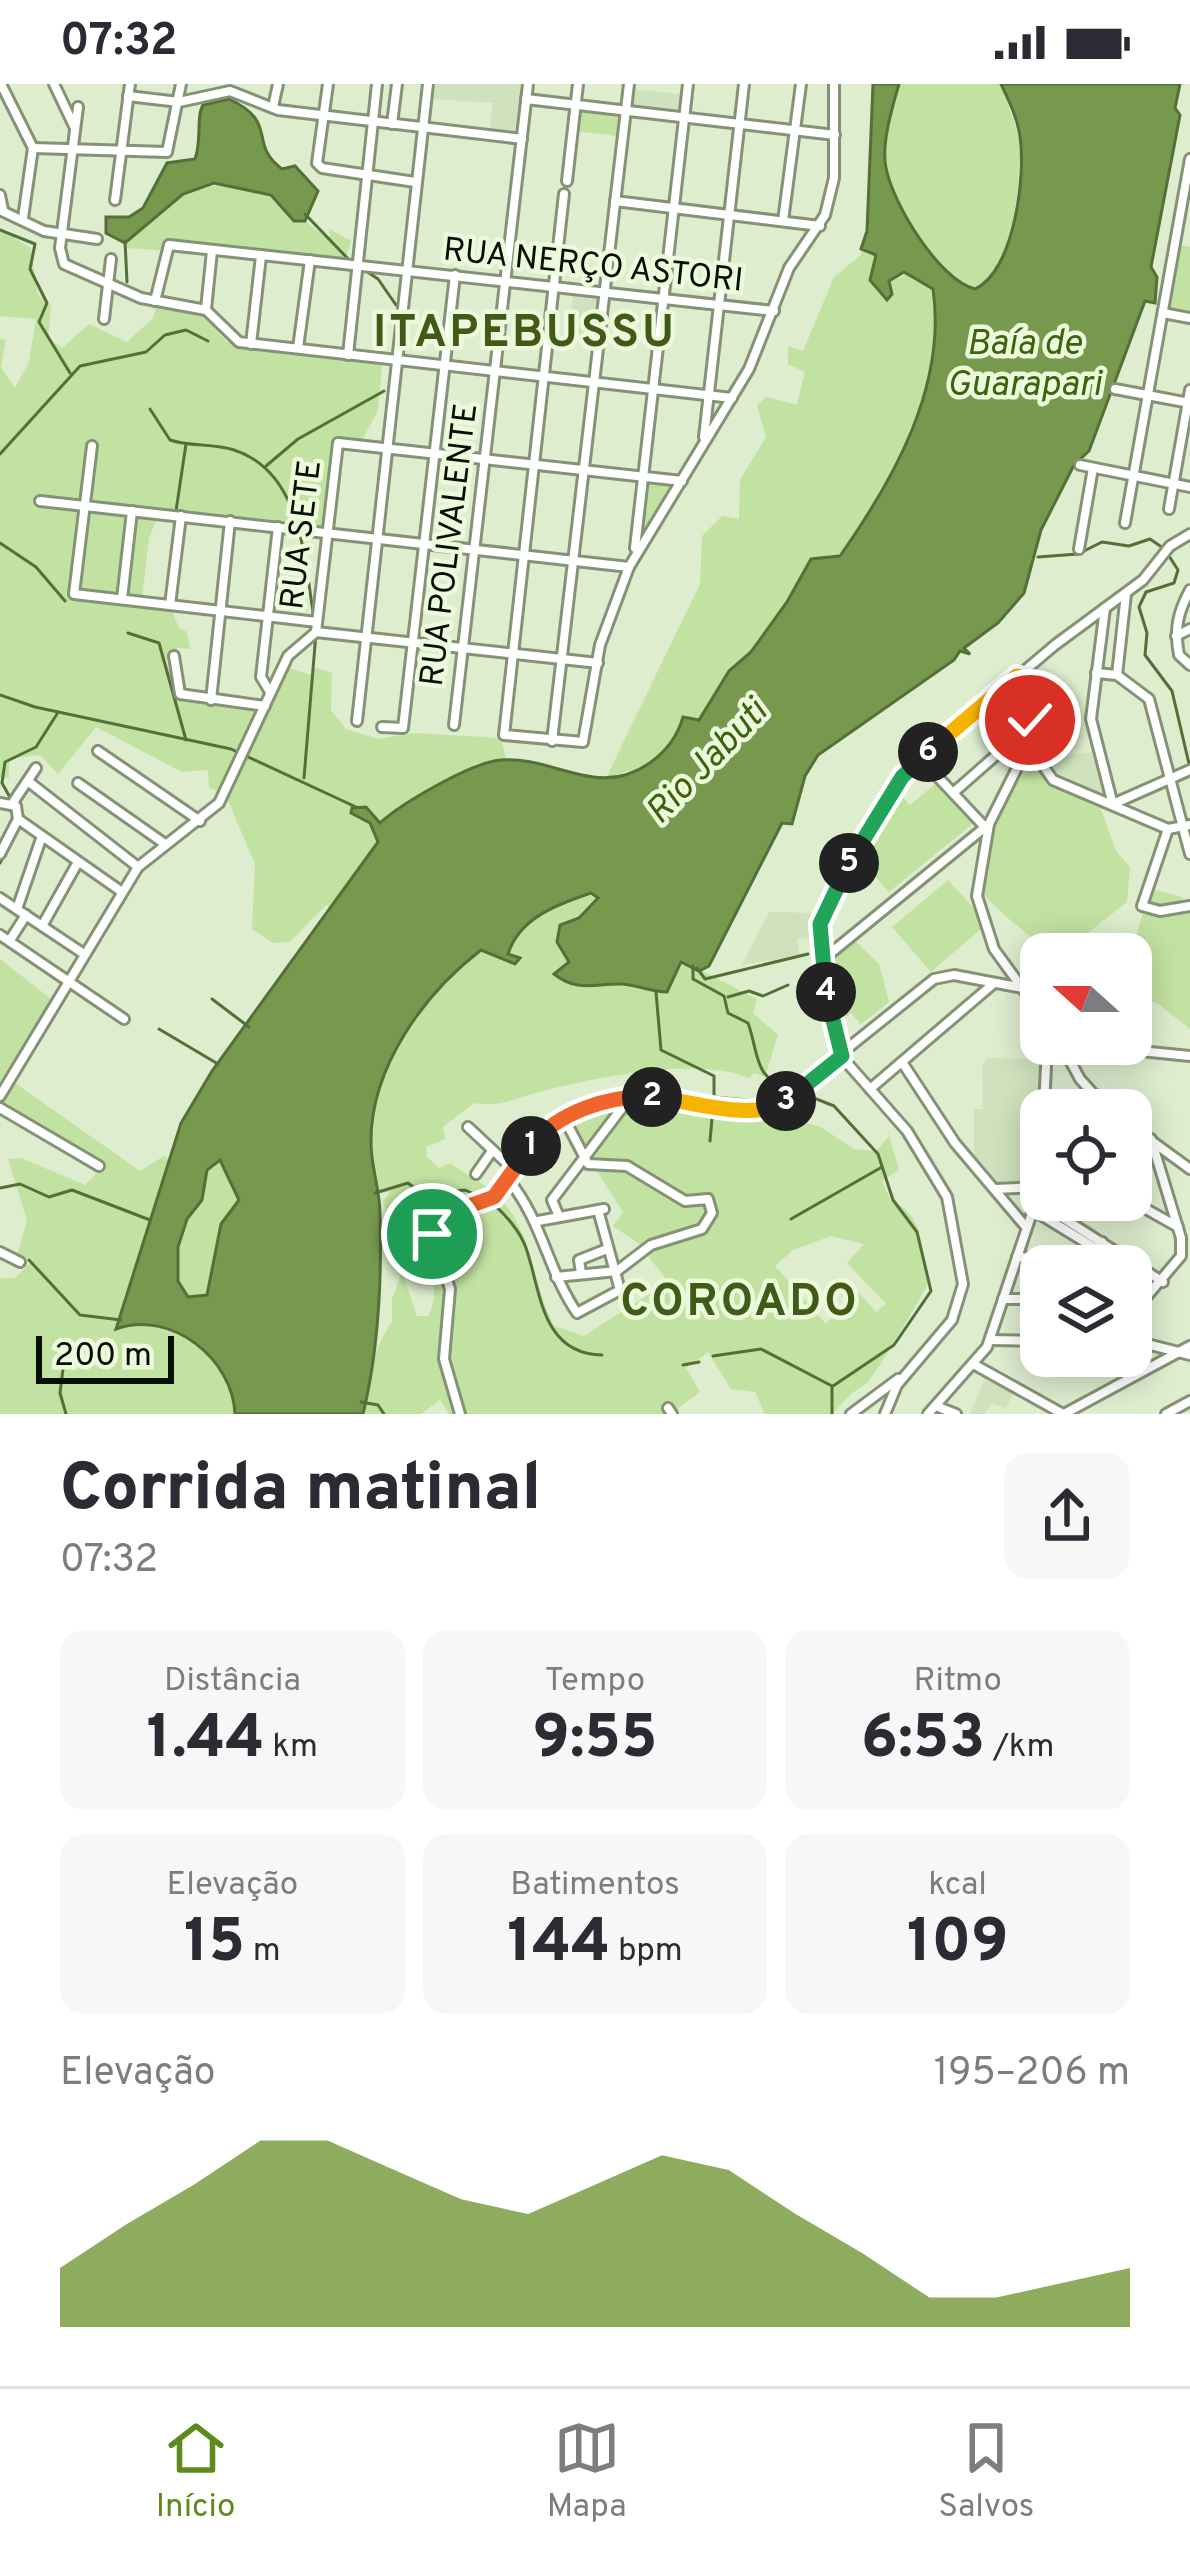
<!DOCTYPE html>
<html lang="pt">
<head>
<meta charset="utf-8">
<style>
	body { margin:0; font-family:Overpass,sans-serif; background:#f7f7f7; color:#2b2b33; height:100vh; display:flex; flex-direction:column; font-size:45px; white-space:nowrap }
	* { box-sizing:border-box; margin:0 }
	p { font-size:39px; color:#7c7c81 }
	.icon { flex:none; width:66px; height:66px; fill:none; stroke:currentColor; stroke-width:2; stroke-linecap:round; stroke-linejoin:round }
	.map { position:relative; height:1330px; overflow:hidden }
	.side { display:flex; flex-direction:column; background:#fff; flex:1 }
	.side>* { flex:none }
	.needle { width:78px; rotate:291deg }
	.tools { position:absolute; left:1020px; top:849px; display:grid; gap:24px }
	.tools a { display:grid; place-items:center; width:132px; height:132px; border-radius:24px; background:#fff; box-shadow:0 6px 30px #0003; font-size:60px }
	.scale { position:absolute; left:36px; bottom:30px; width:138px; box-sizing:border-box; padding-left:12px; border:6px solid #090d05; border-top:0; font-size:33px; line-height:42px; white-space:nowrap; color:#090d05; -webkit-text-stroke:9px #eafadb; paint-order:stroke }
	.pin { position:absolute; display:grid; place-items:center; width:102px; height:102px; color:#fff; margin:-51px; border:6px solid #fff; border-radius:50%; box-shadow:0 3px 12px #0007 }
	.km { position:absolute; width:60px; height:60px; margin:-30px; border-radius:50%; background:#222; color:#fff; font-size:33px; line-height:60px; text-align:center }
	.round { display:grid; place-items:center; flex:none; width:126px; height:126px; border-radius:24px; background:#f7f7f7 }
	.head { display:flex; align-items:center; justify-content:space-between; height:204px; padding:0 60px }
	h1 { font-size:66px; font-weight:800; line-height:90px }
	.stats { display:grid; grid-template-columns:repeat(3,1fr); gap:18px; height:204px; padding:12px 60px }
	.stats div { display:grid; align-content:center; border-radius:24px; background:#f7f7f7; text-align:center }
	.stats b { font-size:60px; font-weight:800 }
	.stats small { font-size:33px; font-weight:400 }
	.stats p { font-size:33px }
	.chart { height:336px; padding:24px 60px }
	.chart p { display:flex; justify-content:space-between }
	.chart svg { width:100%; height:216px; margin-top:12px; fill:#5e8a1b; opacity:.7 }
	.status { display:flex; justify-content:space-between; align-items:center; height:84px; padding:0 60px; background:#fff; direction:ltr }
	.status svg { height:33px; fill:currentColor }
	.tabs { display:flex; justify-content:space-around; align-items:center; height:168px; border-top:3px solid #e1e1e2; background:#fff; font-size:33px; color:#7c7c81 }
	.tabs a { display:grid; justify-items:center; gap:6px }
	.tabs .on { color:#5e8a1b }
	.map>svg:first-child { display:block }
	.built { fill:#cfe2bd }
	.green { fill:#c2e2a1; fill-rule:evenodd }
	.water { fill:#76994e; stroke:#556f38; stroke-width:3; fill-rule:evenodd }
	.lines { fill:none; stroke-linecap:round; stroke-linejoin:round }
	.stream { stroke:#556f38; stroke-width:3 }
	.minor-casing { stroke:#849276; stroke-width:14 }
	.minor { stroke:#fff; stroke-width:8 }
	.split-1-casing { stroke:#fff; stroke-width:24 }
	.split-2-casing { stroke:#fff; stroke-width:24 }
	.split-3-casing { stroke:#fff; stroke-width:24 }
	.split-4-casing { stroke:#fff; stroke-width:24 }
	.split-5-casing { stroke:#fff; stroke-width:24 }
	.split-6-casing { stroke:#fff; stroke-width:24 }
	.split-7-casing { stroke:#fff; stroke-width:24 }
	.split-1 { stroke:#f0652b; stroke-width:15 }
	.split-2 { stroke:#f0652b; stroke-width:15 }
	.split-3 { stroke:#f5b400; stroke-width:15 }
	.split-4 { stroke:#22a559; stroke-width:15 }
	.split-5 { stroke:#22a559; stroke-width:15 }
	.split-6 { stroke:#22a559; stroke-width:15 }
	.split-7 { stroke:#f5b400; stroke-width:15 }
	.labels { text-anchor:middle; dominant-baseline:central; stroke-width:9; stroke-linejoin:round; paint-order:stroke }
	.street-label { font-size:33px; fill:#090d05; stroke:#eafadb }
	.water-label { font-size:36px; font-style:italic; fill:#3f600d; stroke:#eafadb }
	.district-label { font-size:45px; font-weight:bold; letter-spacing:3px; fill:#3f5b17; stroke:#eafadb }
</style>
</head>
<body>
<div class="status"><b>07:32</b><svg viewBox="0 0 49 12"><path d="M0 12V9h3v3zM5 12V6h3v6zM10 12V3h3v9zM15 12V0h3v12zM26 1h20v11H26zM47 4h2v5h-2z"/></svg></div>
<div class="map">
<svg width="1190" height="1330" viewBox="0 0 1190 1330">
	<rect width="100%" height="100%" fill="#ddedce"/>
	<!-- built -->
	<g class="built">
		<path d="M436,0H524L517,53L489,48L493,19L433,15Z"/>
		<path d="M631,5L680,10L677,31L629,26Z"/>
		<path d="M573,209L599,211L594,256L568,253Z"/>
		<path d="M1094,668L1111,715L1047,685L1046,679L1059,673Z"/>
		<path d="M769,828L820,829L817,853L797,855L799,871L742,881Z"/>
		<path d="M986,974L1041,975L1033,1100L997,1101L974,1075V1025H983L982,983Z"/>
		<path d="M986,1292L1013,1308L1006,1325L992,1319L985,1330H970Z"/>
	</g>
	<!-- green -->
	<g class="green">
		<path d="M899,0H1001L1021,58L1017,113L1006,178L975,205C939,196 891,118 886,83C882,59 892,24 899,0Z"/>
		<path d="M577,28L618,33L616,52L575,47Z"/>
		<path d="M225,99L271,111L297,138L305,137L324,152H330L329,145L351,157L345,178L126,164L125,159L183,110Z"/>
		<path d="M0,145L31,164L38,211L51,222L48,255L62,264L89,240L127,258L153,234L157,220L199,229L227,258L382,281L378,326L361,358H335L322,443L175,429H159L149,454L142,515L171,525L179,544L187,548L190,565L177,564L166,576L177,611L259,626L221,709L209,703L208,686L182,688L96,643L58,690L40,671L9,675V694L0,693V255L6,256L1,283L15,304L29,278L36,235L0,232Z"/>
		<path d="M1179,161L1190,163V231L1167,227Z"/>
		<path d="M861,165L876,171L870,196L884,212L889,198L911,188L933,205C946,302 894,395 840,472L811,475L787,518L751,569L729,587L699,636L650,680L606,694L700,500L702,452L722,432L739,435L740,396L766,353L757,321L766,313L797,321L805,288L788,280V262L803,267L834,193L861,171Z"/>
		<path d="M644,397L673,401L640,451Z"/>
		<path d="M284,582L310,591L316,584L332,589L331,626L346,645L378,655L415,649L501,654L506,675L475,680L379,740L366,723L357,734L370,739L379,757L330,824L326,821L290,858L273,859L252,845L255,780L226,712Z"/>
		<path d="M1037,687L1099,720L1116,767L1130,783L1127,818L1070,863L1046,865C1030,853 992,822 981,807L998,725L1025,688Z"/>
		<path d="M939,697L973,730L971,741L889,808L856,771L896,706L910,721Z"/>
		<path d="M948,796L974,824L981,845L931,888L892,843Z"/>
		<path d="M1151,805L1182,813L1181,820L1190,823V945L1157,919L1131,913L1130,870Z"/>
		<path d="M585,810L598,815L579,834L560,841L557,860L569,875L566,885L558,888C593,900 624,901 661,909L685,878L757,915L753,929L778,951L765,993L754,989L749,994C698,972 600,993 546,1006C520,1012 501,1024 474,1019L443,1043L445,1055L426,1063L427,1073L439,1084L450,1079C468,1092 487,1100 503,1118C533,1151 533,1202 554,1242L584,1252L668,1198L639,1160L613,1142L623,1128L577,1056L574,1044L580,1030L657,1016L738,1026L819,1042L854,1065L876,1067L889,1052L899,1086L882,1097L891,1117C926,1131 921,1167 928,1200C922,1212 873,1295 867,1299C851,1309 845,1315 833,1330H765L755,1308L731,1305L708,1268L686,1284L700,1308L670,1330H449L440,1316L421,1330H363C372,1291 369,1271 392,1238V1215L402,1188L417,1232H428C439,1212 435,1190 418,1174L433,1144H419L412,1158L391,1151L383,1117L390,1108L379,1109C342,1028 418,915 481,866L515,880L518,873L508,870C520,834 553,825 585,810ZM831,1152L864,1160L847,1179L886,1220L876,1228L857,1207L826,1240L775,1182L793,1166Z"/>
		<path d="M853,855L879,880L889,918L861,940L851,929L834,942L827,881Z"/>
		<path d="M0,875L56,919L15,999L140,1087L164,1072L170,1075L117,1243C171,1231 234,1272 235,1330H0V1194H15L33,1176L17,1172L27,1136L8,1075L21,1074L85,1101L101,1085L0,1024Z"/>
		<path d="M220,1076L239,1116L221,1140L207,1211L188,1213L178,1197V1163L187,1135L204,1112L207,1086Z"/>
	</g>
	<!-- water -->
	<g class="water">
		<path d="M873,0H899C892,24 881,60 886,84C893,120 939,196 975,205C1014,187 1026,93 1020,52C1017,33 1009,17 1001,0H1180L1175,24L1180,31L1151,183L1157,193L1155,219L1145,217L1089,367L1074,381L1041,446L1024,509L998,539L964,564L970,570L960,567L954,576L818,671L805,692L792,740L782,739L709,882L699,887L681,878L667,908C651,908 635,900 619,900C593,900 577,908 554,890L569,878L557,858L560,841L579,834L598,814L591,809C558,820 519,834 508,870L520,874L515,880L481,866C425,909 370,983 371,1059C371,1083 380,1106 380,1130C382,1198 379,1264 363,1330H235C233,1275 171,1225 116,1245L181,1039L212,987L378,758L370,739L351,729L352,724L366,723L380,739C402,719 472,678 501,676C533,673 562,689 593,693C635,699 673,669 683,633L699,636L729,587L751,568L787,518L811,475L840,472C894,395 947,302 933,205L904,188L889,197L892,210L887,216L870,196L876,171L861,165L867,147ZM220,1076L239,1116L221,1140L207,1211L188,1213L178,1197V1163L187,1135L202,1116L207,1086Z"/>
		<path d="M229,15C280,39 247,59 282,85L295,82L318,107L305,137H294L271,111L214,99L183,110L125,159L106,149V133H129L143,124L167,79L195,75C202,57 196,32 203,21Z"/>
	</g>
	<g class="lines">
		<!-- stream -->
		<g class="stream">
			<path d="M305,130L352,179"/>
			<path d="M0,146L35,160L30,185L47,219L39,238L70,289"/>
			<path d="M125,157L127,198"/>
			<path d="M360,183L378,195L396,221"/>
			<path d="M150,325L170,356C190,363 213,359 234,366C302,388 304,474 314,534"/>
			<path d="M0,370L80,282L146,268L165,251L186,246L208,257"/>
			<path d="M266,382L298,355L384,307"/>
			<path d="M176,427L186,360"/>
			<path d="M0,459L36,483L65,517"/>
			<path d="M1169,472L1178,486L1174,499L1146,508L1139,523L1147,549L1145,571L1172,607L1190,684"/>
			<path d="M1038,473L1078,470L1102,458L1129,462L1150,455L1163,464"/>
			<path d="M128,549L159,559L186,656"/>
			<path d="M0,611L35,623L231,665L356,723"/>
			<path d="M304,694L316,549"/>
			<path d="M12,717L2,699L5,678L36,663L57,630"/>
			<path d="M0,779L19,743"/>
			<path d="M693,882V895L724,912L728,929L748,939C759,969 753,995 790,1005"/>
			<path d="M697,884L705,895L808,870"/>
			<path d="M656,908L661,966L714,992V1014"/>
			<path d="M728,913L749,907L763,912L788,901"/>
			<path d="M212,915L249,943"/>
			<path d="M159,945L218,980"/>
			<path d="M799,1008L834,1022L878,1070L893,1116L917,1148L931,1207L894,1261L833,1302"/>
			<path d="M710,1057L713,1023"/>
			<path d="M0,1104L20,1100L49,1113L72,1106L150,1136"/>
			<path d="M375,1109L408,1099L422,1110L465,1106L483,1114"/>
			<path d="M492,1119C505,1130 520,1147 526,1164C541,1207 541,1270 602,1271"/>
			<path d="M791,1135L882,1083"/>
			<path d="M29,1176L80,1231L121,1236"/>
			<path d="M713,1272L761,1265L832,1302"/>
			<path d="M64,1277L60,1309L66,1330"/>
			<path d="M683,1281L699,1278"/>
			<path d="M361,1318L378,1321L384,1330"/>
			<path d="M832,1330V1304"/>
		</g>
		<defs>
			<g id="minor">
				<path d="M54,0L74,42"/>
				<path d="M328,0L317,79L322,84L415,98"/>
				<path d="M2,2L33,64L23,134"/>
				<path d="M128,12L179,18L230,7L278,26L522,55"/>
				<path d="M526,15L835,51"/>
				<path d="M78,23L60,164L64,180L141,214L206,226L239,258L732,314"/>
				<path d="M273,23L278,0"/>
				<path d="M392,40L397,0"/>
				<path d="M33,64L167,68L181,0"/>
				<path d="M567,97L578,0"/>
				<path d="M564,110L504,651L583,658L600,561L629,483L749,285L789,184L825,131L834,94V0"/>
				<path d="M0,111L3,126"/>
				<path d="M115,116L130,0"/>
				<path d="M615,117L820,142"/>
				<path d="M0,126L44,147L97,155"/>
				<path d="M783,137L801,0"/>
				<path d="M155,217L169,161L774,227"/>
				<path d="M206,225L212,167"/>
				<path d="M1163,229L1190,234"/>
				<path d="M104,235L111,175"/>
				<path d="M251,260L261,172"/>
				<path d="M298,264L310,176"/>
				<path d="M348,271L377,0"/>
				<path d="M1115,305L1190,319"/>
				<path d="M704,353L744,0"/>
				<path d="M92,362L74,510L317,538"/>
				<path d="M1080,381L1190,403"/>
				<path d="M40,417L629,483"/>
				<path d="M1169,425L1190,306"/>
				<path d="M1125,439L1190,75"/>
				<path d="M635,464L688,0"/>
				<path d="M1079,465L1093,384"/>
				<path d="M1190,506C1178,528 1174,545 1179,571L1190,581"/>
				<path d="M122,515L132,427"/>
				<path d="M170,521L181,432"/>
				<path d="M1105,524L1091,635L1113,721"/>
				<path d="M316,548L338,359L682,397"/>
				<path d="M316,548L598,579"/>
				<path d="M1176,552L1190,545"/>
				<path d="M174,572L180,610L265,622"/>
				<path d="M1096,589L1117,591L1149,615L1190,770"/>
				<path d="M1117,591L1126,510"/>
				<path d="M1017,593L1018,682L989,740L977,812L994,865L1041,930"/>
				<path d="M270,608L261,593L278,443"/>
				<path d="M211,616L230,437"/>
				<path d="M1020,617L1041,679L1053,696L1168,745L1190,741"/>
				<path d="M357,637L428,0"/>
				<path d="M454,641L528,0"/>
				<path d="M382,643L403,644L455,191"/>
				<path d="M552,657L629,0"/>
				<path d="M98,667L200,737"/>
				<path d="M920,674L983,741"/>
				<path d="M29,698L138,783"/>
				<path d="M78,699L165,760"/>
				<path d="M953,709L1019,651"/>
				<path d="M0,719L16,722L18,735L122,808"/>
				<path d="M12,720L36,684"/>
				<path d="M1113,720L1190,686"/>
				<path d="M1168,745L1142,822L1160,827L1190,822"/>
				<path d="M0,770L18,735"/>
				<path d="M0,814L84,870"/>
				<path d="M17,825L42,752"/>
				<path d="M42,842L78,778"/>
				<path d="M0,851L124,935"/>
				<path d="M10,856L26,831"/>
				<path d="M821,877L989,740"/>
				<path d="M1061,960L1080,995L1108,1026"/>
				<path d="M1071,960L1190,972"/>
				<path d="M902,978L955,1059L1026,1143"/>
				<path d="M870,1005L993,900"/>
				<path d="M0,1012L138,783L219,719L288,572L316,548"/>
				<path d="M0,1024L99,1082"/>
				<path d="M1044,1026L1047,960"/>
				<path d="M1131,1042L1190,1085"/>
				<path d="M468,1043L514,1086"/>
				<path d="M476,1090L492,1067"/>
				<path d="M508,1095C543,1138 547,1185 577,1229L620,1206L598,1126"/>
				<path d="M995,1105L1037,1103"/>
				<path d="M1035,1116L1163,1198"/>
				<path d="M1130,1116L1178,1143"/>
				<path d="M1033,1126L1098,1166"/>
				<path d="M558,1130L552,1116L628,1016"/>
				<path d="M538,1137L604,1125"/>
				<path d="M0,1168L20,1178"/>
				<path d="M1017,1173L1090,1177L1102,1158"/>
				<path d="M581,1189L579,1176L607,1165"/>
				<path d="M556,1193L617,1187L651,1161L702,1145L712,1129L708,1115L685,1117L627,1082L588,1080L564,1034"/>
				<path d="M1003,1215H1041"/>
				<path d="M1131,1231L1181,1172V1154L1151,1055"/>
				<path d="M990,1256L1041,1257"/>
				<path d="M1131,1256L1190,1271"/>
				<path d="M975,1281L1063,1330"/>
				<path d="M936,1322L956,1330"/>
				<path d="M668,1324L672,1330"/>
				<path d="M460,1330L444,1275L450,1205L432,1150L455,1127L494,1113L551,1039L578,1028L646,1012L773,1024L934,895L954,891L1023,904"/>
				<path d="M851,1330L898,1295"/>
				<path d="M885,1330L897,1301L952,1236L963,1200L947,1113L907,1047L841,972L821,877L824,828L908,685L1055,561L1143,496L1170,462L1190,450"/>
				<path d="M928,1330L987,1263L1033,1126L1041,1070"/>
				<path d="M1064,1330L1190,1262"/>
				<path d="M1166,1330L1190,1317"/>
			</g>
		</defs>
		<!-- minor casing -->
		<use href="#minor" class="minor-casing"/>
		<!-- minor -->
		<use href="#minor" class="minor"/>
	</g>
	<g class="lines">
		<defs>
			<path id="split-1" d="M432,1150L455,1127L494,1113L531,1062"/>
			<path id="split-2" d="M531,1062C557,1028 610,1011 652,1013"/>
			<path id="split-3" d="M652,1013C690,1016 752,1039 786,1017"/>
			<path id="split-4" d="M786,1017L842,972L826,908"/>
			<path id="split-5" d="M826,908L820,840L849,779"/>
			<path id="split-6" d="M849,779L902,693L928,668"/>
			<path id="split-7" d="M928,668L1017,592L1019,617L1030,636"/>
		</defs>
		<!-- split-1 casing -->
		<use href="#split-1" class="split-1-casing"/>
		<!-- split-2 casing -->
		<use href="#split-2" class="split-2-casing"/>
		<!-- split-3 casing -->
		<use href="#split-3" class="split-3-casing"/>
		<!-- split-4 casing -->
		<use href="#split-4" class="split-4-casing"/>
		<!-- split-5 casing -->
		<use href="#split-5" class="split-5-casing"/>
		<!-- split-6 casing -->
		<use href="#split-6" class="split-6-casing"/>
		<!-- split-7 casing -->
		<use href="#split-7" class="split-7-casing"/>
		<!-- split-1 -->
		<use href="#split-1" class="split-1"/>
		<!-- split-2 -->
		<use href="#split-2" class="split-2"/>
		<!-- split-3 -->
		<use href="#split-3" class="split-3"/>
		<!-- split-4 -->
		<use href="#split-4" class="split-4"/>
		<!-- split-5 -->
		<use href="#split-5" class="split-5"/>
		<!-- split-6 -->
		<use href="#split-6" class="split-6"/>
		<!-- split-7 -->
		<use href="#split-7" class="split-7"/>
	</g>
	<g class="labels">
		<!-- street labels -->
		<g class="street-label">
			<text transform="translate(593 183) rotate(6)">RUA NERÇO ASTORI</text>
			<text transform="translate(303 451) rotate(-83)">RUA SETE</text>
			<text transform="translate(451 461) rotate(-83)">RUA POLIVALENTE</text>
		</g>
		<!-- water labels -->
		<g class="water-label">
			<text x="1024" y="261">Baía de<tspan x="1024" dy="41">Guarapari</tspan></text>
			<text transform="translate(708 679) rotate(-46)">Rio Jabuti</text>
		</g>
		<!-- district labels -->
		<g class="district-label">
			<text x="525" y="250">ITAPEBUSSU</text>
			<text x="740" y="1219">COROADO</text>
		</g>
	</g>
</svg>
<div class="tools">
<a><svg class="needle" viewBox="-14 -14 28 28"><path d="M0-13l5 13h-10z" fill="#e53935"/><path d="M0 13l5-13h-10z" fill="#7c7c81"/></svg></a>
<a><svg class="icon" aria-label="locate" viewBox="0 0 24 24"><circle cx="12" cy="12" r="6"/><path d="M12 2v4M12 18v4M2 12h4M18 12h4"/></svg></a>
<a><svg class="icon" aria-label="layers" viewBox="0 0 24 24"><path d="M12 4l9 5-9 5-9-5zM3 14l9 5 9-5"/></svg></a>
</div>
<div class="scale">200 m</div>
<div class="pin" style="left:432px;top:1150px;background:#1e9e55"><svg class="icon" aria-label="arrive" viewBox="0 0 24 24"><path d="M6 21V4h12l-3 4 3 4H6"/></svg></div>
<div class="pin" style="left:1030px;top:636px;background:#d93025"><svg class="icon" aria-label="check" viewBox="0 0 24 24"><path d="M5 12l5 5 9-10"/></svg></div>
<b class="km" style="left:531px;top:1062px">1</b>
<b class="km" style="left:652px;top:1013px">2</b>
<b class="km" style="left:786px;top:1017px">3</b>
<b class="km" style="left:826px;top:908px">4</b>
<b class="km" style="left:849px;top:779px">5</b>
<b class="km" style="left:928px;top:668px">6</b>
</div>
<section class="side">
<div class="head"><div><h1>Corrida matinal</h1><p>07:32</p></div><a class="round"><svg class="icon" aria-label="share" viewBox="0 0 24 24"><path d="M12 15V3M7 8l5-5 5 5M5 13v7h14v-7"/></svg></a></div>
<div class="stats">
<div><p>Distância</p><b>1.44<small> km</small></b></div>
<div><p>Tempo</p><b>9:55</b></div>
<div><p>Ritmo</p><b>6:53<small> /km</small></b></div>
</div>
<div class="stats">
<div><p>Elevação</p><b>15<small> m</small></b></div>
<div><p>Batimentos</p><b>144<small> bpm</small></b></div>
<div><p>kcal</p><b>109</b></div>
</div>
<div class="chart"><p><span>Elevação</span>195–206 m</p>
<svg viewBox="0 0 160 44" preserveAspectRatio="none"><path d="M0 44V32L10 23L20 15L30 6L40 6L50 12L60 18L70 21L80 15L90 9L100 12L110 21L120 29L130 38L140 38L150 35L160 32V44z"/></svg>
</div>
</section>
<nav class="tabs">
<a class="on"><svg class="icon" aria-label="home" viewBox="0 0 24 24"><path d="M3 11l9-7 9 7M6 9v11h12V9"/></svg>Início</a>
<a><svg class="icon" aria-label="map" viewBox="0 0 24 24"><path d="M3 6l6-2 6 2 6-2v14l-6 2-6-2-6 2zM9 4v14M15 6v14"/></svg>Mapa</a>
<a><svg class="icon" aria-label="saved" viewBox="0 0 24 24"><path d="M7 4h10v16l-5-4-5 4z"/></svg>Salvos</a>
</nav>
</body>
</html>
